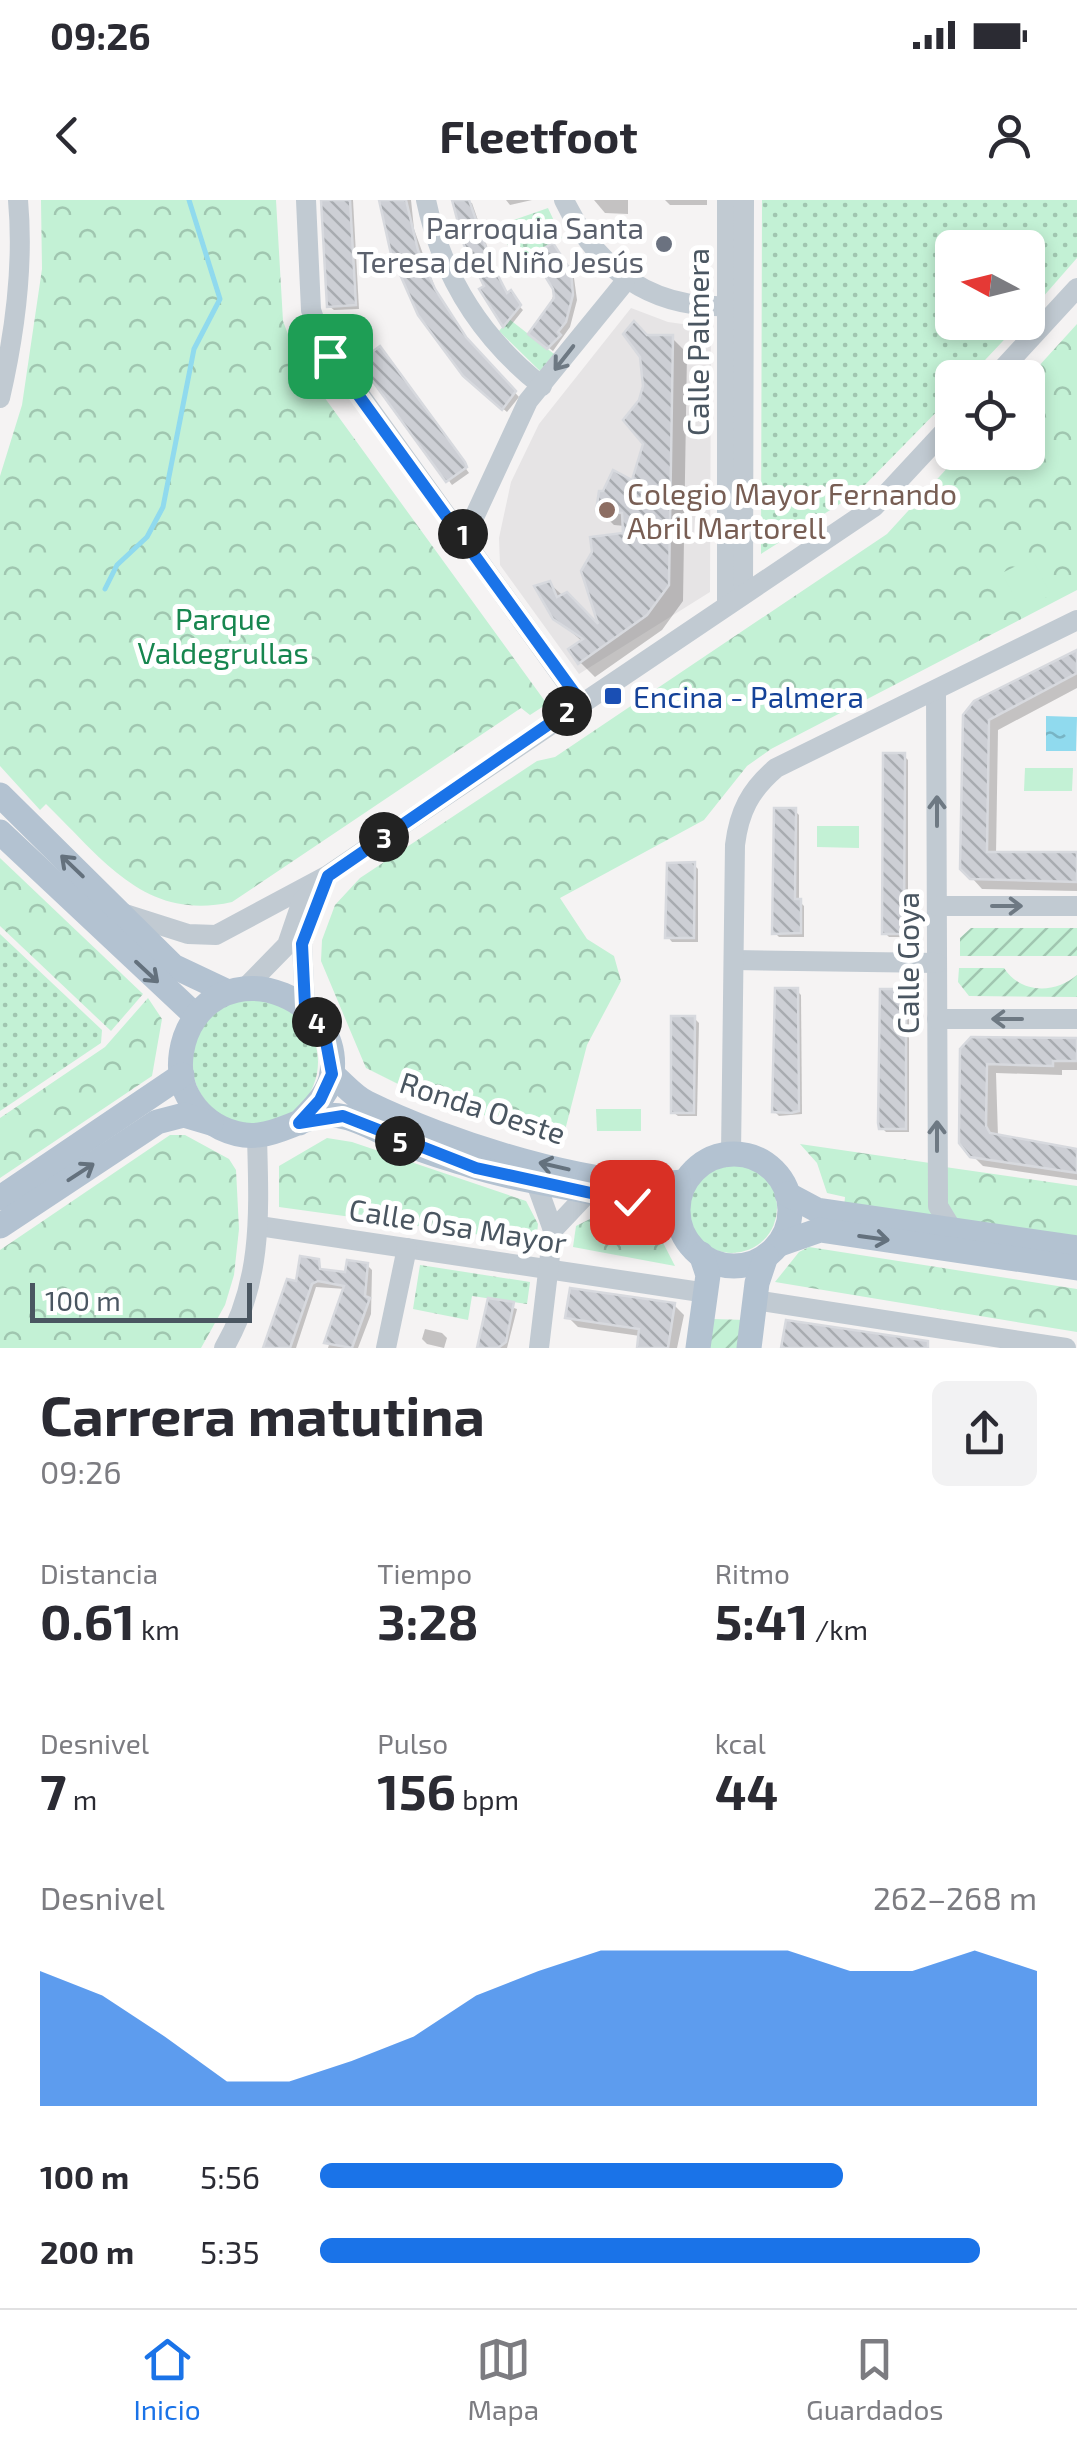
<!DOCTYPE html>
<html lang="es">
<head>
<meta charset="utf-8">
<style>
	body { margin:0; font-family:"Exo 2",sans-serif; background:#f2f2f3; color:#2b2b33; height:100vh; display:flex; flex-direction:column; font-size:38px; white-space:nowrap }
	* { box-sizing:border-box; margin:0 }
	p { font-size:32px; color:#7c7c81 }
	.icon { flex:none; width:55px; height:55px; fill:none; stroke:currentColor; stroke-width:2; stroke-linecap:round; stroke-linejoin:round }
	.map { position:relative; height:1148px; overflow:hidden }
	.sheet { display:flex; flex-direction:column; background:#fff; flex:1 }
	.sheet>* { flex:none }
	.needle { width:65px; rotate:277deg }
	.fabs { position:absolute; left:935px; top:30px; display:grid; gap:20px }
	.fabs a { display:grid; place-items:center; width:110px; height:110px; border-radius:15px; background:#fff; box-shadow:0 5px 15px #0003; font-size:50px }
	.scale { position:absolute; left:30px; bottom:25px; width:222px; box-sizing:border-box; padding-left:10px; border:5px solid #4a5661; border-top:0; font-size:28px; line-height:35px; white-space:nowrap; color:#4a5661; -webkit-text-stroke:8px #fff; paint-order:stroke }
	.pin { position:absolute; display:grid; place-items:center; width:85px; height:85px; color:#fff; margin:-42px; border-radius:20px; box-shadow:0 5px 15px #0006 }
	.km { position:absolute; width:50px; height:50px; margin:-25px; border-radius:50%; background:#222; color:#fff; font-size:28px; line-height:50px; text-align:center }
	.round { display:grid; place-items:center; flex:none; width:105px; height:105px; border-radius:15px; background:#f2f2f3 }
	.summary { display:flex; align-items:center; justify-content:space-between; height:170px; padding:0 40px }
	h1 { font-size:55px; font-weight:700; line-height:75px }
	.figures { display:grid; grid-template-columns:repeat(3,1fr); gap:15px; height:170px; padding:10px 40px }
	.figures div { display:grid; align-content:center }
	.figures b { font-size:50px; font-weight:700 }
	.figures small { font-size:28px; font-weight:400 }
	.figures p { font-size:28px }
	.chart { height:280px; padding:20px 40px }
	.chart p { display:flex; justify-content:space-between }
	.chart svg { width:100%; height:180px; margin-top:10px; fill:#1a73e8; opacity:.7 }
	ul { padding:0 40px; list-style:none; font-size:32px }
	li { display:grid; grid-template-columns:160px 120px 1fr; align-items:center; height:75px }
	li i { height:25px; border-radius:12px; background:#1a73e8 }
	.status { display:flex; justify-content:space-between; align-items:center; height:70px; padding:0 50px; background:#fff; direction:ltr }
	.status svg { height:28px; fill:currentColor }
	header { display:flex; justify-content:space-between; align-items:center; height:130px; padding:0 40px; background:#fff; font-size:45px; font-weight:700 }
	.tabs { display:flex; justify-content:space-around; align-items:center; height:140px; border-top:2px solid #e1e1e2; background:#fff; font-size:28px; color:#7c7c81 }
	.tabs a { display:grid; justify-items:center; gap:5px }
	.tabs .on { color:#1a73e8 }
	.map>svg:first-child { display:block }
	.education { fill:#e6e4e5 }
	.grass { fill:url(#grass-dots) }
	.forest { fill:url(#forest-crowns) }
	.garden { fill:url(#garden-furrows) }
	.pitch { fill:#c3f1d5 }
	.water { fill:url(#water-ripples) }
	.shadow { fill:#0003 }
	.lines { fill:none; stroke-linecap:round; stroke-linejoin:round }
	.stream { stroke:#90daee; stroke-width:5 }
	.building { fill:url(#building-back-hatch); stroke:#d7d9de; stroke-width:2.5 }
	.minor { stroke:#c1cad2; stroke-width:20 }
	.major { stroke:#b3c2d1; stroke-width:25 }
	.oneway { stroke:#6e7983 }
	.oneway2 { stroke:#64717d }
	.route-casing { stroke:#fff; stroke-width:20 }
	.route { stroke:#1a73e8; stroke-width:12 }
	.worship-dot { fill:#6b7280; stroke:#fff; stroke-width:4 }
	.education-dot { fill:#8d6e63; stroke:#fff; stroke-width:4 }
	.transit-dot { fill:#1a4fb4; stroke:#fff; stroke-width:4 }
	.labels { text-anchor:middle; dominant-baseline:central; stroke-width:10; stroke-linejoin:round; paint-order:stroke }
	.worship-label { font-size:30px; fill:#5b616d; stroke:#fff; text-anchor:end }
	.street-label { font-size:30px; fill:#4a5661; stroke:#fff }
	.education-label { font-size:30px; fill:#785e54; stroke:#fff; text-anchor:start }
	.park-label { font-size:30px; fill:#17864f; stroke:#fff }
	.transit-label { font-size:30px; fill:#164399; stroke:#fff; text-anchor:start }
</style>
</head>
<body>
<div class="status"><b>09:26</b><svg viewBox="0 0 49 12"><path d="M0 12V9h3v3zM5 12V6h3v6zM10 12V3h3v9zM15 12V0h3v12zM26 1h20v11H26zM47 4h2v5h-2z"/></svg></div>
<header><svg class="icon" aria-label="back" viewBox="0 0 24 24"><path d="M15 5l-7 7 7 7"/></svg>Fleetfoot<svg class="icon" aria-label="person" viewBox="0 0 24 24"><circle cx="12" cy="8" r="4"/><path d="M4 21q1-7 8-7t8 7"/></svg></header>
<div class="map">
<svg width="1077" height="1148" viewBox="0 0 1077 1148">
	<defs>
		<pattern id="grass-dots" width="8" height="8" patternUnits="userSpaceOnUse" patternTransform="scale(2.5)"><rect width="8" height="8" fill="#c3f1d5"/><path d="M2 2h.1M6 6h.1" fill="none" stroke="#a0c6b0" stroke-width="1.8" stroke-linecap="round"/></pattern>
		<pattern id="forest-crowns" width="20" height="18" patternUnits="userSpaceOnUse" patternTransform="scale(2.5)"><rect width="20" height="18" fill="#c3f1d5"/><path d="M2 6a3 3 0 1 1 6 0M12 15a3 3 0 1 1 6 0" fill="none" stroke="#a0c6b0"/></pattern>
		<pattern id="garden-furrows" width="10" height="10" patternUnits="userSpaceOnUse" patternTransform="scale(2.5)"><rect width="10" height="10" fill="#c3f1d5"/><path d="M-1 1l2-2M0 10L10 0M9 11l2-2" fill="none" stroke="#a0c6b0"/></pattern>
		<pattern id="water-ripples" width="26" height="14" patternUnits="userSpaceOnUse" patternTransform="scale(2.5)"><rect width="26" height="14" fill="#90daee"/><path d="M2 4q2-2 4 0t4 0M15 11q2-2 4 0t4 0" fill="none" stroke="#78b4c4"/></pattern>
		<pattern id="building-back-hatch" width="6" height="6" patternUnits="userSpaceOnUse" patternTransform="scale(2.5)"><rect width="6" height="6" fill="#cdcfd5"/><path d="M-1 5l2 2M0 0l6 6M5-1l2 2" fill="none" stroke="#a8abb0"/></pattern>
	</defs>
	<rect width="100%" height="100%" fill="#f5f3f3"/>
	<!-- education -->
	<path class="education" d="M631,108L668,122L711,128L710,392L579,474L500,365L499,338L511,282L539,224Z"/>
	<!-- grass -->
	<g class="grass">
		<path d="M762,0H1077V58L1028,114V48H952V122L1020,123L969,177L952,178V196L857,293L761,354Z"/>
		<path d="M548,8L562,38L516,64L499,25Z"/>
		<path d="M509,119L554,154L540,171L499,131Z"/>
		<path d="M0,734L102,830L101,843L0,911Z"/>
		<circle cx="255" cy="862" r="63"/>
		<circle cx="732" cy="1008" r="45"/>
		<path d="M420,1065L530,1082L527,1104L472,1096L468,1120L413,1109Z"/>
	</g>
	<!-- forest -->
	<g class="forest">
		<path d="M41,0H276L283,121L298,161L547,504L530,515L521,508L232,702C145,722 102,658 46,604L40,610L0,566V276L22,205L42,69Z"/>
		<path d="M1077,124V390L771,549L747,566L704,620L560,698L587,739L614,756L621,781L587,845L563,938L428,899L366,868L321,761L322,740L335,705L360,678L537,561L555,557L887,334L961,253L1028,252V178Z"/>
		<path d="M0,658L143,794L111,831L0,726Z"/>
		<path d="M148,798L162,819L152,876L0,978V918L105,847Z"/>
		<path d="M170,935H185L229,959L236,970L239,1029L234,1075L225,1105L201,1148H0V1050Z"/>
		<path d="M327,938L352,942L526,1001L538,1024L536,1043L391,1022V1014L374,1012L373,1020L279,1007V966Z"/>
		<path d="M800,944L930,963L935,1020L844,1007L845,997L827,993L817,963Z"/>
		<path d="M945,967L1077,986V1041L958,1024L947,1012Z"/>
		<path d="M590,1019L655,1027L675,1066L573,1047L576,1026Z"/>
		<path d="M809,1047L1077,1089V1132L775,1082L799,1052Z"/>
	</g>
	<!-- garden -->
	<g class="garden">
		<path d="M971,728H1077V756H960V738Z"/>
		<path d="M959,768H1004C1021,794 1055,794 1077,775V797L969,796L958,782Z"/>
		<path d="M713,1119L746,1120L742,1148H708Z"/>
	</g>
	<!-- pitch -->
	<g class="pitch">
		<path d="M1032,358L1051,395L1021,410L1002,373Z"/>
		<path d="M1025,568H1073L1072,591H1024Z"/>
		<path d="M817,626H859V648L817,647Z"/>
		<path d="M596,909H641V931H597Z"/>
	</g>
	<!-- water -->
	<path class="water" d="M1046,516L1077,517L1076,551H1046Z"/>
	<!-- shadow -->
	<g class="shadow">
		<path d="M324,0H353L359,109L334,110L329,106Z"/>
		<path d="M382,0H411L414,29L438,96L470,145L519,197L507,212L470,181Z"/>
		<path d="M455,0L472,3L495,69L508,95L523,110L508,129L483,90L487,87Z"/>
		<path d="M506,0H532L510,5Z"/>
		<path d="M594,0H628V14L605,13Z"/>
		<path d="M665,0H707V5H670Z"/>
		<path d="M557,50L574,78L577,100L570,127L553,151L536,138L556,89Z"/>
		<path d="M647,138H672L687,153L683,401L662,430L595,477L580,462L583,442L555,418L550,384L604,433L625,326L614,325L599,310L633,284L646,243L641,201Z"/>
		<path d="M384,154L469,273L452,285L364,161Z"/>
		<path d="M1077,452V488L998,530L996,655H1077V691L982,689L972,678L965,516Z"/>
		<path d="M904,556L908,560V737H889L885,733Z"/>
		<path d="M795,611L799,615V701L804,706V737H779L775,733Z"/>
		<path d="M694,665L698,669V742H672L668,737Z"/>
		<path d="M797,791L801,795L802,914L779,916L774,911Z"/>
		<path d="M902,792L909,803V932H886L882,928Z"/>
		<path d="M694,818L699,823L697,916H678L673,912Z"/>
		<path d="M1077,841V870H1062V875L996,873L998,937L1077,951V980L983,966L972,955L962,850Z"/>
		<path d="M318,1062L323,1072L347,1075L367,1065L372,1070L371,1114L358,1148H328L346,1089L316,1087L296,1148H265L289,1082L299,1084Z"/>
		<path d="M490,1101L517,1109L507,1148H481Z"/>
		<path d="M674,1105L684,1115L677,1148H637L640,1136L578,1127L568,1117Z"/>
		<path d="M425,1129L442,1133L447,1138L444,1148L427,1144L422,1139Z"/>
	</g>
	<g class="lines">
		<!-- stream -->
		<path class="stream" d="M105,389L117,365L147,337L163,307L194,149L220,99L189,0"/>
	</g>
	<!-- building -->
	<g class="building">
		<path d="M321,0H350L356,105L327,107Z"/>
		<path d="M379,0H406L418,50L435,89L466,137L516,191L502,210L463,176L418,115L391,54Z"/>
		<path d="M452,0H469L491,62L507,93L511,90L521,105L503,127L479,89L484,86L464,45Z"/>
		<path d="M553,43L571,71L573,95L566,122L558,132L561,135L547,149L528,134L554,98L553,89L532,55Z"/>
		<path d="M634,121L647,135H673L669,385L647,415L578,464L568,449L583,439L553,419L534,386L550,381L557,397L567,392L598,424L581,371L592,352L590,337L623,333L622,313L596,311L599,291H603L613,270L632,280L643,244L623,220L639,200L643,186L640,157L623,134Z"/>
		<path d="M380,146L465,262L467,267L446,282L363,168L360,161Z"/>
		<path d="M1077,450V473L989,520L987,652H1077V682L970,679L960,669L963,515L974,501Z"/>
		<path d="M883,553H905L904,734H882Z"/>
		<path d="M774,608H796L795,699H801V733L772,734Z"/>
		<path d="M695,662L694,738H665L667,663Z"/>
		<path d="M775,788H798L799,911L791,913L772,912Z"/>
		<path d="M880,789H903L906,797V929H879L878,923Z"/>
		<path d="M671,816H695L694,913H671Z"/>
		<path d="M971,837L1077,838V861H1053V866L987,864L986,926L990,933L1077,949V973L970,957L959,943L960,849Z"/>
		<path d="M300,1056L319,1059L320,1069L345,1072L347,1060L368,1063L365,1096L370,1098L352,1148L324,1143L344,1086L318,1081L312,1084L290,1148H263L287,1079L296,1081Z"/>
		<path d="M570,1088L675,1103L668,1148H637L639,1129L565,1118Z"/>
		<path d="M488,1098L514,1102L506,1142L498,1148H477Z"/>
		<path d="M786,1120L928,1141V1148H781Z"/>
	</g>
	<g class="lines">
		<!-- minor -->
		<g class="minor">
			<path d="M306,0L311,110L322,142L581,503"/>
			<path d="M426,0C442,77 481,138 542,186"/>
			<path d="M564,0C597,69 650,109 728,106"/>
			<path d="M727,0V404"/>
			<path d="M994,178L1077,88"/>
			<path d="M0,198C15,133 24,66 18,0"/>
			<path d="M465,337L528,201L625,82"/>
			<path d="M743,393L744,0"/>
			<path d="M936,492L938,1006L952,1029"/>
			<path d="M937,706H1077"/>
			<path d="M122,713L188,734L216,735L328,675L874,307L952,223"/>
			<path d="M734,760L937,763"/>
			<path d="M244,789L287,745L302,701L316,687"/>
			<path d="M305,806L302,744L313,710"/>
			<path d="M937,819H1077"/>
			<path d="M731,954L735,645C739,612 750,590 776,568L1077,420"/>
			<path d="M536,983L553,1030L587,994"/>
			<path d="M259,1026L707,1093"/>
			<path d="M754,1100L1066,1148"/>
			<path d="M224,1148C263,1082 259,1011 257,937"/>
			<path d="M386,1148L407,1048"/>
			<path d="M539,1148L553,1030"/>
		</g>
		<!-- major -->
		<g class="major">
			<path d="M0,595L173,766L228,792"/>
			<path d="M0,632L196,816"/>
			<path d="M332,874C344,884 353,896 367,903C444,941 600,993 684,982"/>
			<path d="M299,923C312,909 330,893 332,873C341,800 238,756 195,818C181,838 176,867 185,890C192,906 205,920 221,928C273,953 299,906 345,917C367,922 387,936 407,944C428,953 451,959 472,966C539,988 616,988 677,1020"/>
			<circle cx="734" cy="1010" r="56"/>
			<path d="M787,994L817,1010L1077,1048"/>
			<path d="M0,998L182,875"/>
			<path d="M0,1026L157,922L184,915L211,923"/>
			<path d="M780,1044L820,1030L1077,1068"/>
			<path d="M698,1148L708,1075L701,1054"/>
			<path d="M749,1148L757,1083L766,1056"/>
		</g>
	</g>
	<!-- one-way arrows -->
	<defs><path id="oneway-shaft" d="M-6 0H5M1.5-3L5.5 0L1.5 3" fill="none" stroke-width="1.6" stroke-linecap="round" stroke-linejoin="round" transform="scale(2.5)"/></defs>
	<g class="oneway">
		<use href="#oneway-shaft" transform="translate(564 158) rotate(128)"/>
		<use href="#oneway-shaft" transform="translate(937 611) rotate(-90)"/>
		<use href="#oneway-shaft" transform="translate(1007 706)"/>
		<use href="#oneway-shaft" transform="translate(1007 819) rotate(180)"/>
		<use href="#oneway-shaft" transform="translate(937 936) rotate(-90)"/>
	</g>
	<g class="oneway2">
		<use href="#oneway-shaft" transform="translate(72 666) rotate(-136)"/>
		<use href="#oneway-shaft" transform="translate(147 772) rotate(43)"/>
		<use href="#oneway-shaft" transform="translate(554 966) rotate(-167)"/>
		<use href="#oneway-shaft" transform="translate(81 972) rotate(-33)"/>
		<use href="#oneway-shaft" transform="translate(874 1038) rotate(8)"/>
	</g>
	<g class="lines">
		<defs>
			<path id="route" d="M330,156L581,502L328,676L302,744L305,806L324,831L332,874L320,900L299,923L343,916L476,968L632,1002"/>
		</defs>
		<!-- route casing -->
		<use href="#route" class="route-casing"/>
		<!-- route -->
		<use href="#route" class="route"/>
	</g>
	<!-- markers -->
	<circle class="worship-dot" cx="664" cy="44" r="10"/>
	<circle class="education-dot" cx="607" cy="310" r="10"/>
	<rect class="transit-dot" x="603" y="486" width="20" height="20" rx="5"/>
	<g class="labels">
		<!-- worship labels -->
		<g class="worship-label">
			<text x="644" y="27">Parroquia Santa<tspan x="644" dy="34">Teresa del Niño Jesús</tspan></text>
		</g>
		<!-- street labels -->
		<g class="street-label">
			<text transform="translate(697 142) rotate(-90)">Calle Palmera</text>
			<text transform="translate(907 763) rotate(-90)">Calle Goya</text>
			<text transform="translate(483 907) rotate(18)">Ronda Oeste</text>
			<text transform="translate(458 1025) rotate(9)">Calle Osa Mayor</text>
		</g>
		<!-- education labels -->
		<g class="education-label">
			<text x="627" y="293">Colegio Mayor Fernando<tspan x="627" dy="34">Abril Martorell</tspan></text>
		</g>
		<!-- park labels -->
		<g class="park-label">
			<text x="223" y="418">Parque<tspan x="223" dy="34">Valdegrullas</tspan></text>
		</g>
		<!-- transit labels -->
		<g class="transit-label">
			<text x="633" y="496">Encina - Palmera</text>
		</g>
	</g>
</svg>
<div class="fabs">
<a><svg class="needle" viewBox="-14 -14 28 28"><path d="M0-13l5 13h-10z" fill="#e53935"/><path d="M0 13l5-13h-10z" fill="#7c7c81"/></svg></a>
<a><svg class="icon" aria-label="locate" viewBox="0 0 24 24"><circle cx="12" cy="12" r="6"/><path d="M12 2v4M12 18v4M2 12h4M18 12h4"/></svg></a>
</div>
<div class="scale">100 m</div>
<div class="pin" style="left:330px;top:156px;background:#1e9e55"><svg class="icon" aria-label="arrive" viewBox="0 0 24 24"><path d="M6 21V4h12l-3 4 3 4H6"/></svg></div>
<div class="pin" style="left:632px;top:1002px;background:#d93025"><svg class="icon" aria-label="check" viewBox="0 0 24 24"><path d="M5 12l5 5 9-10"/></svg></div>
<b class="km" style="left:463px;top:334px">1</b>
<b class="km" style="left:567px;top:511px">2</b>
<b class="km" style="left:384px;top:637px">3</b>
<b class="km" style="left:317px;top:822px">4</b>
<b class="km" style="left:400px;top:941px">5</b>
</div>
<section class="sheet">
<div class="summary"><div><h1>Carrera matutina</h1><p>09:26</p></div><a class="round"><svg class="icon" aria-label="share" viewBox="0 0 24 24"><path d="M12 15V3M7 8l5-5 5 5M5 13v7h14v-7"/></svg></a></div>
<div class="figures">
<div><p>Distancia</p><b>0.61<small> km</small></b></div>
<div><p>Tiempo</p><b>3:28</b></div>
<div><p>Ritmo</p><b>5:41<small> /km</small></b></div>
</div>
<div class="figures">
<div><p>Desnivel</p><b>7<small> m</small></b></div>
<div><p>Pulso</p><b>156<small> bpm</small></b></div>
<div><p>kcal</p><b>44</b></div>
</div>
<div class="chart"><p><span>Desnivel</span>262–268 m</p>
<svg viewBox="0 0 160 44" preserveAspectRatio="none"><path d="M0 44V11L10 17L20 27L30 38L40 38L50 33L60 27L70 17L80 11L90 6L100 6L110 6L120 6L130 11L140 11L150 6L160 11V44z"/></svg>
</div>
<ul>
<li><b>100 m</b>5:56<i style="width:73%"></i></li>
<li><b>200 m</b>5:35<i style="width:92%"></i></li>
</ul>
</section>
<nav class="tabs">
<a class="on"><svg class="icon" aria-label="home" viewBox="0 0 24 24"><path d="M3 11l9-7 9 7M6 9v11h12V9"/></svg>Inicio</a>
<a><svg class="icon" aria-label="map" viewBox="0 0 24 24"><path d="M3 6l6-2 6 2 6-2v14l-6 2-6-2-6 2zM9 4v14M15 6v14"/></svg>Mapa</a>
<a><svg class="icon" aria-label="saved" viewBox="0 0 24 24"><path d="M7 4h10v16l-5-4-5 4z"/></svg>Guardados</a>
</nav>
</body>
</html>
